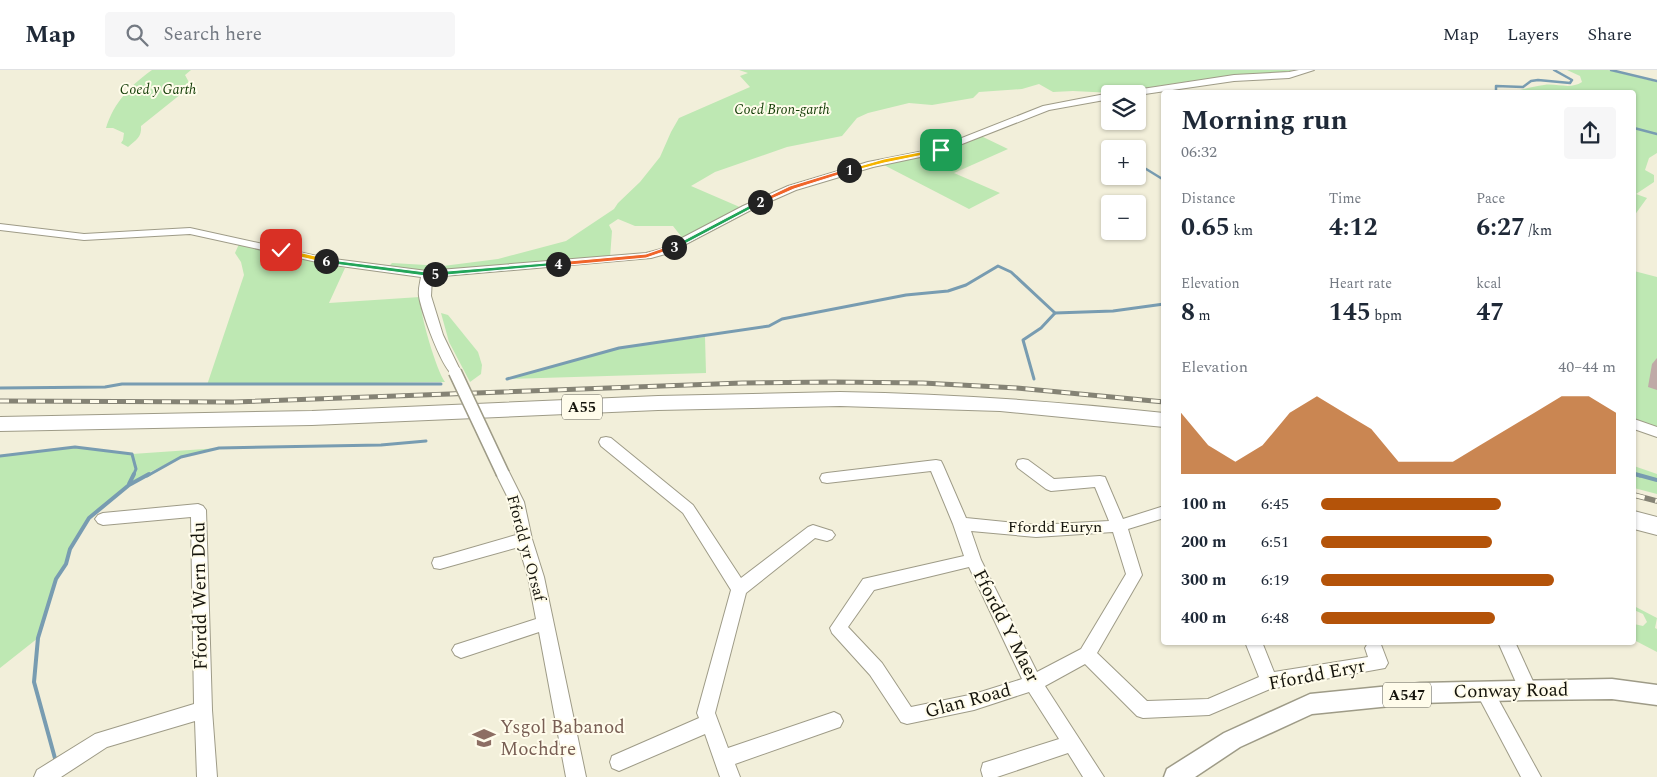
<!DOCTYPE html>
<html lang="en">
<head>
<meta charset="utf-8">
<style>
	body { margin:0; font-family:Spectral,serif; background:#f6f6f7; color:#1f2937; height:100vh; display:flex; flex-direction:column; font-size:19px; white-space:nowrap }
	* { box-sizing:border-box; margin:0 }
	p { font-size:16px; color:#747a83 }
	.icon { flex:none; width:28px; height:28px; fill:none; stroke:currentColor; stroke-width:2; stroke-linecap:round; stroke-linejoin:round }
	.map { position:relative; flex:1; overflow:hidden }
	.panel { position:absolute; left:1161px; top:20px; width:475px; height:555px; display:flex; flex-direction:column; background:#fff; border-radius:5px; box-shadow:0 1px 4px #0004 }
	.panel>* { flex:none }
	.controls { position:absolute; left:1101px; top:15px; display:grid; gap:10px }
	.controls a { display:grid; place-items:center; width:45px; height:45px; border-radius:5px; background:#fff; box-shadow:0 1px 4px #0004; font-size:25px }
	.pin { position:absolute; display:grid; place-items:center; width:42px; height:42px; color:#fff; margin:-21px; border-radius:10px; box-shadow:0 2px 8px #0006 }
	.km { position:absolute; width:25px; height:25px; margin:-12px; border-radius:50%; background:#222; color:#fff; font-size:14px; line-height:25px; text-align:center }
	.round { display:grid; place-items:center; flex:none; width:52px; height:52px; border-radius:5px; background:#f6f6f7 }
	.headline { display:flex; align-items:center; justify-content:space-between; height:85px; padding:0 20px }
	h1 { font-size:28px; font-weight:700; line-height:38px }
	.metrics { display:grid; grid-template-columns:repeat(3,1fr); gap:8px; height:85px; padding:5px 20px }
	.metrics div { display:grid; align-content:center }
	.metrics b { font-size:25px; font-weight:700 }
	.metrics small { font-size:14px; font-weight:400 }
	.metrics p { font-size:14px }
	.chart { height:140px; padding:10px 20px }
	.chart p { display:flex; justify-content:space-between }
	.chart svg { width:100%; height:90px; margin-top:5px; fill:#b45309; opacity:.7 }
	ul { padding:0 20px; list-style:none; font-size:16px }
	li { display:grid; grid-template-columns:80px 60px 1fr; align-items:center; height:38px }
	li i { height:12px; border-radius:6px; background:#b45309 }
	header { display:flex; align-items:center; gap:30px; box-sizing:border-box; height:70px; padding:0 25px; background:#fff; border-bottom:1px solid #e0e1e3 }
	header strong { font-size:24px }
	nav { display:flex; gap:28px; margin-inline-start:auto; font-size:18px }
	.search { width:350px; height:45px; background:#f6f6f7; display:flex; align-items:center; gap:12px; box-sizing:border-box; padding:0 18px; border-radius:5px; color:#747a83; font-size:19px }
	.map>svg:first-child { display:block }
	.green { fill:#bee8b3 }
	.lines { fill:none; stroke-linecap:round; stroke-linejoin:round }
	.stream-far2 { stroke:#789cb1; stroke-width:2.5 }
	.stream-far1 { stroke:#789cb1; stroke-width:3 }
	.stream { stroke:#789cb1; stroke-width:4 }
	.minor-casing { stroke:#9e9b87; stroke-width:2 }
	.major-casing { stroke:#9e9b87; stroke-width:3 }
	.highway-casing { stroke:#9e9b87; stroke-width:2 }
	.minor { fill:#fff; fill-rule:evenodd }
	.major { fill:#fff; fill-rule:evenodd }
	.highway { fill:#fff; fill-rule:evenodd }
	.rail-far1-casing { stroke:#858375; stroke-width:5 }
	.rail-casing { stroke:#858375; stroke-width:5.5 }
	.rail-far1 { stroke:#fffceb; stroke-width:3; stroke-dasharray:9; stroke-linecap:butt }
	.rail { stroke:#fffceb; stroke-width:4; stroke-dasharray:11; stroke-linecap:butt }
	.minor-bridge-casing { stroke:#9e9b87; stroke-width:15; stroke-linecap:butt }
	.minor-bridge { stroke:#fff; stroke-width:12 }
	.wall { fill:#bfaaa7 }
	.split-1 { fill:#f5b400; stroke:#fff }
	.split-2 { fill:#f0652b; stroke:#fff }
	.split-3 { fill:#22a559; stroke:#fff }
	.split-4 { fill:#f0652b; stroke:#fff }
	.split-5 { fill:#22a559; stroke:#fff }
	.split-6 { fill:#22a559; stroke:#fff }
	.split-7 { fill:#f5b400; stroke:#fff }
	.labels { text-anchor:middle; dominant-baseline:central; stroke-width:4; stroke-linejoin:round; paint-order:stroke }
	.far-park-label { font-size:14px; font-style:italic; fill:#123c05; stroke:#fffceb }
	.shield { fill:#fffceb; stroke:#5b5a4f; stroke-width:1 }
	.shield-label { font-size:15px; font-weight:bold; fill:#15140c }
	.street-label { font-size:16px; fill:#15140c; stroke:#fffceb }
	.near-street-label { font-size:19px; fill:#15140c; stroke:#fffceb }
	.near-education-label { font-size:19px; fill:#785e54; stroke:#fffceb; text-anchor:start }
</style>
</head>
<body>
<header>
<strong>Map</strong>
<div class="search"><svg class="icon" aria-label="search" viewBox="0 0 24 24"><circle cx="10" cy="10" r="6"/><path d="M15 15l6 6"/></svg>Search here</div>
<nav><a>Map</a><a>Layers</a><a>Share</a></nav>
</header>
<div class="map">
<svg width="1657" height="707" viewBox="0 0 1657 707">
	<rect width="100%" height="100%" fill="#f2efda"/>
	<!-- green -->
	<g class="green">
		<path d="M152,0H191L185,5L191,16L141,56C142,67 136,70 128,77L121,73L123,70L124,63L113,58H106C114,32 131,15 152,0Z"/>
		<path d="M739,0H1294L1282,3L1204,9L1113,23L1073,21L1053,22L1039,14L1022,19L979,22L973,28L932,35L909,33L868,43L857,48L842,66L787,77L715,102L691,116L742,138L684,170L673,156H635L618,149L609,155L612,161L610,188L423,202L387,198L392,193L443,196L498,189L566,171L614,139L618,133L640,112L660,87L671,62L679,48L750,17L740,6L748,3Z"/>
		<path d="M1567,0H1608L1657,12V83L1649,88L1645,100L1654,105V112L1636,124L1647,128L1634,146V22H1518L1520,20C1528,18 1536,16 1544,15C1557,13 1570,20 1582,12L1580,6Z"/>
		<path d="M981,66L1008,79L954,103L1000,123L969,139L880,93L932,85Z"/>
		<path d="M239,174L345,198L329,233L420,227C419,241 436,300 445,312L207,315L244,205L241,192L235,183Z"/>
		<path d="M1634,201L1657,207V358L1634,350Z"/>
		<path d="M441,243L448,245L478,282L482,295L481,304L470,312L449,272Z"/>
		<path d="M705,267L706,303L507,309L619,278Z"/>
		<path d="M75,377L132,384L219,378L181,387L148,403L129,415L89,448L70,479L66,494L56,509L38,568L0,598V386Z"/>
		<path d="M1634,396L1657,404V424L1634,418Z"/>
		<path d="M1634,536L1657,548L1655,558L1657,559V582L1634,570V554L1643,556L1647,552L1643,544L1634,540Z"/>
	</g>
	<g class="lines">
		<!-- stream-far2 -->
		<g class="stream-far2">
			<path d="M1611,0L1657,11"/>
			<path d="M1496,22V16L1523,17L1531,11L1538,10L1570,13L1572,10L1554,0"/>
			<path d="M1634,58L1657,64"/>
			<path d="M1107,78L1110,79"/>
			<path d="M1138,94L1164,110"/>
		</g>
		<!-- stream-far1 -->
		<g class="stream-far1">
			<path d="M507,309L619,278L769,256L782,249L906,225L948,221L966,215L998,196L1011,202L1055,243L1113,241L1164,234"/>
			<path d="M1034,309L1023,270L1041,258L1055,243"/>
			<path d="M0,318L105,317L122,314H441"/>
			<path d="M0,386L75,377L132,384L136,399L133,406"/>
			<path d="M1634,404L1640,406"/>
			<path d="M147,406L181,387L219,378L381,375L426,371"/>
		</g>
		<!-- stream -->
		<g class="stream">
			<path d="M1635,404L1657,410"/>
			<path d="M129,414L134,404"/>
			<path d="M56,692L34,612L38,568L56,509L66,494L70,479L89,448L129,415L149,404"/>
		</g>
		<defs>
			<g id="minor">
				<path d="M1299,0H1314L1289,8L1234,11L1138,25V24H1125L1129,21L1234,5L1289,2Z"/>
				<path d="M1110,23L1112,24H1110V29L1049,40L939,83L873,97L796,120L751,140L669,183L651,188L432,207L431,226L443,265L461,302L455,306C443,303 421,240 419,226C418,220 420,213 421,207L326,194L190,164L84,170L0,160V154L84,164L190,158L326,188L427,201L646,183L661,179L743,136L788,116L868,92L934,79L1043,36Z"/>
				<path d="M1634,349L1657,357V367L1634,359Z"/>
				<path d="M606,367L611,368L693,435L741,508L808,457L813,455L832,461L835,465L832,469L827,471L815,468L746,523L715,643L728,678L834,642L840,645L843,651L840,657L735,694L740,707H720L705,664L619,701L612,698L610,692L612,686L699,648L697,643L731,520L683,443L601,376L599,372L601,368Z"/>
				<path d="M1023,389L1028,390L1054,409L1100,406L1105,407L1123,449L1164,436V448L1128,459L1142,505L1097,583L1147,631L1208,629L1259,607L1245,572H1262L1274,602L1368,587L1365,578L1368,573L1380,572L1388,593L1385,598L1270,619L1209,645L1143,648L1137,646L1085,594L1045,616L1104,707H1083L1068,683L997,707H983L981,700L983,693L1059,669L1029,622L974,640L907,654L901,652L870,605L832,563L830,558L863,509L964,486L953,454L931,401L827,413L822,412L820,408L822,404L827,403L936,390L941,391L943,395L966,448L1036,455L1109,451L1095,417L1051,421L1046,419L1018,398L1016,394L1018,390ZM971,461L1036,467L1113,462L1126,504L1081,579L1037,602L981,490ZM969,497L1022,609L974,624L911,637L882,593L848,557L874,520Z"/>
				<path d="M503,399L508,400L524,432L532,469L544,507L586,707H566L539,562L461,588L455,585L452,580L455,575L536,549L528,507L519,477L440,499L434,498L432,493L434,488L440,487L516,465L510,432L496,404L498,400Z"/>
				<path d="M198,434L203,436L206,440L212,640L217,707H197L195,651L107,677L61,707H34L37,700L95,664L194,634L191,447L103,455L98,453L95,449L98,445L103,443Z"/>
				<path d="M1498,572H1515L1537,620L1534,626L1528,628L1522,626Z"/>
				<path d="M1485,614L1491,616L1541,707H1521L1476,622L1479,616Z"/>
			</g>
			<path id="major" d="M1612,609L1657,615V635L1612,629L1528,630L1420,633L1312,644L1240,677L1195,707H1164L1167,699L1224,663L1310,624L1420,613Z"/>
			<g id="highway">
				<path d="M840,322C949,324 1056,331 1164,343V357L1000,341L840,336L658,340L312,355L0,361V347L312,341L658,326Z"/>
				<path d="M1634,441L1657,447V465L1634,459Z"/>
			</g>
		</defs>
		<!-- minor casing -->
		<use href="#minor" class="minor-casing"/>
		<!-- major casing -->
		<use href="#major" class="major-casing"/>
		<!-- highway casing -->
		<use href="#highway" class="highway-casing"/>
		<!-- minor -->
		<use href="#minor" class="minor"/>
		<!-- major -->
		<use href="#major" class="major"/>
		<!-- highway -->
		<use href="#highway" class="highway"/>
		<defs>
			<path id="rail-far1" d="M0,331L234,332L742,313L834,312L923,313L1017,318L1164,332"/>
			<path id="rail" d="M1634,425L1657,431"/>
		</defs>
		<!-- rail-far1 casing -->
		<use href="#rail-far1" class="rail-far1-casing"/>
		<!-- rail casing -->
		<use href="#rail" class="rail-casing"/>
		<!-- rail-far1 -->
		<use href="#rail-far1" class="rail-far1"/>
		<!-- rail -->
		<use href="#rail" class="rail"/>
		<defs>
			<path id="minor-bridge" d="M455,302L503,404"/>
		</defs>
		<!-- minor-bridge casing -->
		<use href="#minor-bridge" class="minor-bridge-casing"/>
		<!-- minor-bridge -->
		<use href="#minor-bridge" class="minor-bridge"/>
	</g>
	<!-- wall -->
	<path class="wall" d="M1657,288V320L1648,317L1652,294Z"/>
	<!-- split-1 -->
	<path class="split-1" d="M941,78L943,81L884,93L849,102L846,100L884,89Z"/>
	<!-- split-2 -->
	<path class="split-2" d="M849,98L851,101L794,119L762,133L757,132L790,116Z"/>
	<!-- split-3 -->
	<path class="split-3" d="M760,130L762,133L677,178L671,177Z"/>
	<!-- split-4 -->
	<path class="split-4" d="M672,175L678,177L646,188L558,196L555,194L558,192L646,184Z"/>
	<!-- split-5 -->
	<path class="split-5" d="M558,192H560V195L435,206L432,204L435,202Z"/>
	<!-- split-6 -->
	<path class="split-6" d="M323,189L426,202H435L438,204L426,206L326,193L323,192Z"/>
	<!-- split-7 -->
	<path class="split-7" d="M281,178L328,189L329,191L326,193L279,182L278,180Z"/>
	<!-- icons -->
	<defs>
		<symbol id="school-bare" viewBox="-9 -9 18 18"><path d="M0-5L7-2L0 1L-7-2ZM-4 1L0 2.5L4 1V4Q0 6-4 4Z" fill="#8d6e63" stroke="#fffceb" stroke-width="2.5" paint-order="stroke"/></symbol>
	</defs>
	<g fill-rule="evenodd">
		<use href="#school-bare" x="468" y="652" width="32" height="32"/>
	</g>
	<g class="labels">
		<!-- far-park labels -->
		<g class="far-park-label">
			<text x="158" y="19">Coed y Garth</text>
			<text x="782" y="39">Coed Bron-garth</text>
		</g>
		<!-- shield labels -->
		<g class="shield">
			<rect x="562" y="324.5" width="40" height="25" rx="4"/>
			<rect x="1383" y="612.5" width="48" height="25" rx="4"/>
		</g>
		<g class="shield-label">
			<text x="582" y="337">A55</text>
			<text x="1407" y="625">A547</text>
		</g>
		<!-- street labels -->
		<g class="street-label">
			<text x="1055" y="457">Ffordd Euryn</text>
			<text transform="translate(526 478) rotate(75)">Ffordd yr Orsaf</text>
		</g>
		<!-- near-street labels -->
		<g class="near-street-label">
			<text transform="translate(200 526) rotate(-91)">Ffordd Wern Ddu</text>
			<text transform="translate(1006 556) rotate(63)">Ffordd Y Maer</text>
			<text transform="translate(1317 605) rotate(-11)">Ffordd Eryr</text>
			<text transform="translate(1511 621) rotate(-1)">Conway Road</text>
			<text transform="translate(968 631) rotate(-15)">Glan Road</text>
		</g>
		<!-- near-education labels -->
		<g class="near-education-label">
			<text x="500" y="657">Ysgol Babanod<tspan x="500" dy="22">Mochdre</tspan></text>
		</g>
	</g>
</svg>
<div class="controls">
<a><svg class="icon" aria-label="layers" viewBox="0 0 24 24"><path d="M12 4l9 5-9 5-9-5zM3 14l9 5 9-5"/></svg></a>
<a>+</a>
<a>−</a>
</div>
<div class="pin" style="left:941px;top:80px;background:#1e9e55"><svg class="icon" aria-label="arrive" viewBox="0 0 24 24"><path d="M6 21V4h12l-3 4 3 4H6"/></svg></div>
<div class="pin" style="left:281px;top:180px;background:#d93025"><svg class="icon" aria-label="check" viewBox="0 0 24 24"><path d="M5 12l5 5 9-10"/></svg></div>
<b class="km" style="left:849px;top:100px">1</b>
<b class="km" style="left:760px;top:132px">2</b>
<b class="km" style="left:674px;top:177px">3</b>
<b class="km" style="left:558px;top:194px">4</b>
<b class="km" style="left:435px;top:204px">5</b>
<b class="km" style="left:326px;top:191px">6</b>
<section class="panel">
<div class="headline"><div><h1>Morning run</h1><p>06:32</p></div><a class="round"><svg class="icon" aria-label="share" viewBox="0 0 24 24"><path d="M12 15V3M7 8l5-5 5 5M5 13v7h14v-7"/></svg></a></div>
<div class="metrics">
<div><p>Distance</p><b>0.65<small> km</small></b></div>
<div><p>Time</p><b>4:12</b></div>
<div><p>Pace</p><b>6:27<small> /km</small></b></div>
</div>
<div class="metrics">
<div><p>Elevation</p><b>8<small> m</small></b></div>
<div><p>Heart rate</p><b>145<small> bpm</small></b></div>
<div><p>kcal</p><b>47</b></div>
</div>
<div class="chart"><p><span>Elevation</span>40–44 m</p>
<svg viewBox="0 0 160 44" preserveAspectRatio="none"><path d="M0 44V14L10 30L20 38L30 30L40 14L50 6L60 14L70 22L80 38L90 38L100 38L110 30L120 22L130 14L140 6L150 6L160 14V44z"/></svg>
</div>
<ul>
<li><b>100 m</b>6:45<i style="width:61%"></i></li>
<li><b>200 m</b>6:51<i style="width:58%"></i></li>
<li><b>300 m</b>6:19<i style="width:79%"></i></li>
<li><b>400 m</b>6:48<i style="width:59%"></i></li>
</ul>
</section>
</div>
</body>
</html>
